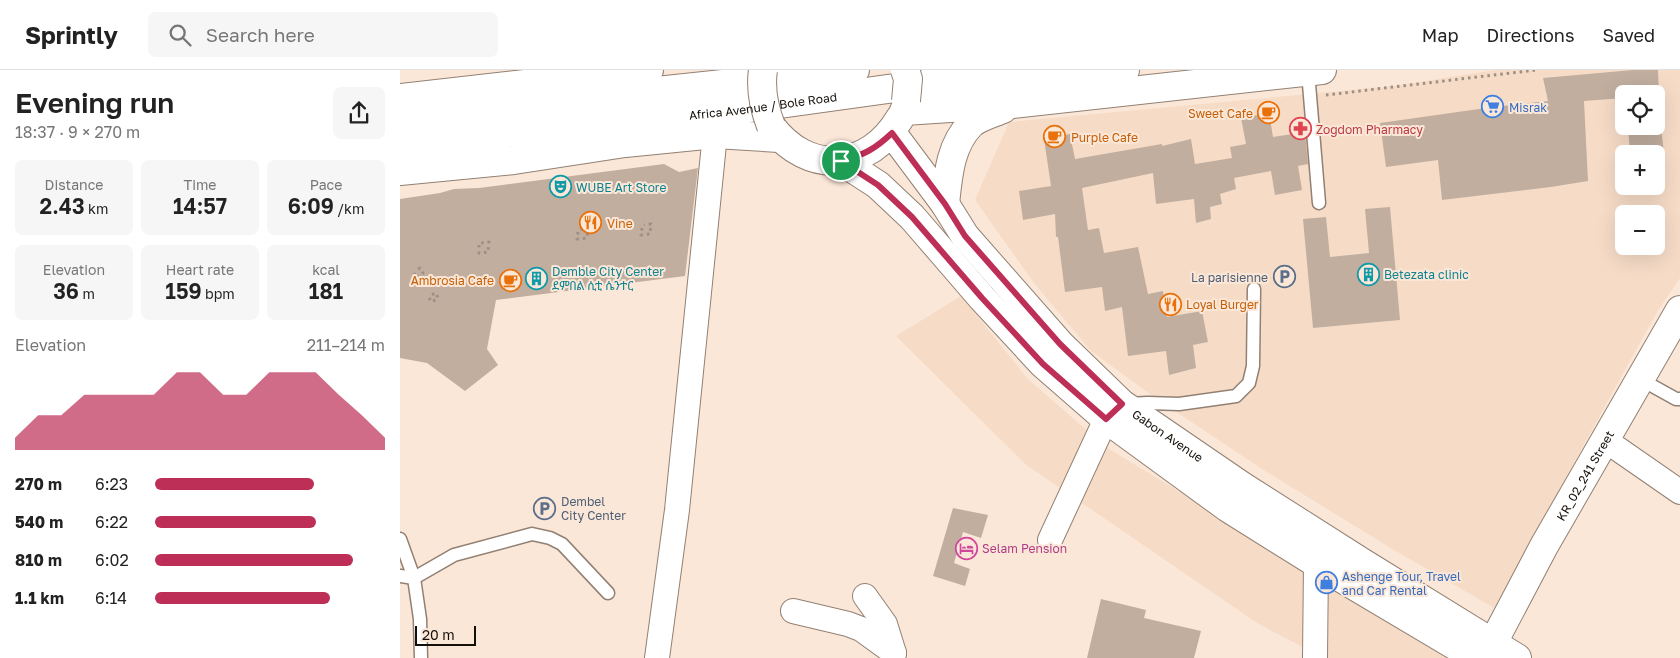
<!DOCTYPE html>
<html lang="en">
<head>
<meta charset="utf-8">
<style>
	body { margin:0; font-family:"Golos Text","Noto Sans Ethiopic",sans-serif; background:#f6f6f6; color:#222; height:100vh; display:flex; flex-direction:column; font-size:19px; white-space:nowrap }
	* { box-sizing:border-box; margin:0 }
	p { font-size:16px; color:#767676 }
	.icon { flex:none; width:28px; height:28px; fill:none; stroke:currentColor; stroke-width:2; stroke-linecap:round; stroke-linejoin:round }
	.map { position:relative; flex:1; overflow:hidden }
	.details { display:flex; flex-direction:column; background:#fff; width:400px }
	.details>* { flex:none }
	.buttons { position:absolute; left:1215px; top:15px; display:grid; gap:10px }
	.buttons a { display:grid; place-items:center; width:50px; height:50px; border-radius:8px; background:#fff; box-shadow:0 5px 20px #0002; font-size:25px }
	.scale { position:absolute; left:15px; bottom:12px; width:61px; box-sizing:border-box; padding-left:5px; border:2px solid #150f0a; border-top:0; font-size:14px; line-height:18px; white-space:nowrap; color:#150f0a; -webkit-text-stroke:4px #fbe7d8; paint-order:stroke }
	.pin { position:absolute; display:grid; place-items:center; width:42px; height:42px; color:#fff; margin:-21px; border:2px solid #fff; border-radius:50%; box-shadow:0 1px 5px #0007 }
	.round { display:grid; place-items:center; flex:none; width:52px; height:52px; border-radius:8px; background:#f6f6f6 }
	.overview { display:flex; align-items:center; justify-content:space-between; height:85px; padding:0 15px }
	h1 { font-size:28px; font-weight:600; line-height:38px }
	.metrics { display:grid; grid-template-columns:repeat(3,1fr); gap:8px; height:85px; padding:5px 15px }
	.metrics div { display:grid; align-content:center; border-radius:8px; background:#f6f6f6; text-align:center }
	.metrics b { font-size:21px; font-weight:600 }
	.metrics small { font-size:14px; font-weight:400 }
	.metrics p { font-size:14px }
	.chart { height:140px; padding:10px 15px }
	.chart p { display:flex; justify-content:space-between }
	.chart svg { width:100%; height:90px; margin-top:5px; fill:#be2f57; opacity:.7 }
	ul { padding:0 15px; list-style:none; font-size:16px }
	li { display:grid; grid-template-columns:80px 60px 1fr; align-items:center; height:38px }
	li i { height:12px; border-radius:6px; background:#be2f57 }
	header { display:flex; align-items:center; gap:30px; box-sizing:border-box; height:70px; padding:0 25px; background:#fff; border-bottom:1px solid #e0e0e0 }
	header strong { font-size:24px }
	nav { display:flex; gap:28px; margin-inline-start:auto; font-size:18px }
	.search { width:350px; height:45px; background:#f6f6f6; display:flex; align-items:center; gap:12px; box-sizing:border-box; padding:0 18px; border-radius:8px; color:#767676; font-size:19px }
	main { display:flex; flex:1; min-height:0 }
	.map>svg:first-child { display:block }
	.built { fill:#f6dcc7; fill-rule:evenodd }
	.building { fill:#c1ae9f }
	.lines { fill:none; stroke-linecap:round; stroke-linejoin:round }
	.service-casing { stroke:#928073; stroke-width:15 }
	.minor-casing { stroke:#928073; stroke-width:26 }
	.tertiary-casing { stroke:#928073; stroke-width:30 }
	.primary-casing { stroke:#928073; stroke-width:30 }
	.path { stroke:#9d8f84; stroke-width:3; stroke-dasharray:2.5 4; stroke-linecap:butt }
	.service { stroke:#fff; stroke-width:12 }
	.minor { stroke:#fff; stroke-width:24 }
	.tertiary { stroke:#fff; stroke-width:28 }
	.primary { stroke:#fff; stroke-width:28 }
	.primary-bridge-casing { stroke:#928073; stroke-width:30; stroke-linecap:butt }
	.primary-bridge { stroke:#fff; stroke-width:28 }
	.route-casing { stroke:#fff; stroke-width:10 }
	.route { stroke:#be2f57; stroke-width:6 }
	.labels { text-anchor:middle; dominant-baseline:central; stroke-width:4; stroke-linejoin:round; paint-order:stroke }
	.street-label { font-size:12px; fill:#150f0a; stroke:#fbe7d8 }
	.shop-label { font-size:12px; fill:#366cbe; stroke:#fbe7d8; text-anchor:start }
	.food-label { font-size:12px; fill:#c56008; stroke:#fbe7d8; text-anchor:start }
	.health-label { font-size:12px; fill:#be3a42; stroke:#fbe7d8; text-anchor:start }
	.culture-label { font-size:12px; fill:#0d838f; stroke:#fbe7d8; text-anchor:start }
	.service-label { font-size:12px; fill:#4e5e75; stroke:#fbe7d8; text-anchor:end }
	.hotel-label { font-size:12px; fill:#b23c85; stroke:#fbe7d8; text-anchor:start }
</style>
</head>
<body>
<header>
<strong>Sprintly</strong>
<div class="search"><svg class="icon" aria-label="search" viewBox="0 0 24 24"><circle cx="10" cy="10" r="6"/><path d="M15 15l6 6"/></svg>Search here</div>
<nav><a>Map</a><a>Directions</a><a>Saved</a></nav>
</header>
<main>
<section class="details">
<div class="overview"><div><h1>Evening run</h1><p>18:37 · 9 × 270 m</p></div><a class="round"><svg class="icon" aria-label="share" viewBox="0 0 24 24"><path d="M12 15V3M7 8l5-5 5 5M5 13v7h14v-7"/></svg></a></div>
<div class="metrics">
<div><p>Distance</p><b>2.43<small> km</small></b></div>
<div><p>Time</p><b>14:57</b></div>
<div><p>Pace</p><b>6:09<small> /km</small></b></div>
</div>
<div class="metrics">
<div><p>Elevation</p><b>36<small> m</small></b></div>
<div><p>Heart rate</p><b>159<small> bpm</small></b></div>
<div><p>kcal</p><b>181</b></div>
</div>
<div class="chart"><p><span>Elevation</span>211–214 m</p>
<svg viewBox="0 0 160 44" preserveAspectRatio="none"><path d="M0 44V38L10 27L20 27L30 17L40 17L50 17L60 17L70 6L80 6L90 17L100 17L110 6L120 6L130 6L140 17L150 27L160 38V44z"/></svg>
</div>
<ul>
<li><b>270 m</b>6:23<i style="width:69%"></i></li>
<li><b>540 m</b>6:22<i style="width:70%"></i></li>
<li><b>810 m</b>6:02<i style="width:86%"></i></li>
<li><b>1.1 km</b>6:14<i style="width:76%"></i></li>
</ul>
</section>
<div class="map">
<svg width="1280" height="588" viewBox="0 0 1280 588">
	<rect width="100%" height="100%" fill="#fbe7d8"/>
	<!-- built -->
	<g class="built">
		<path d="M1095,0H1280V208L1257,242L1094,538L989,477L862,399L754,327L691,281L634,213L575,130L609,52L994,16ZM1224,24H1256V56H1224ZM1224,84H1256V116H1224ZM1224,144H1256V176H1224Z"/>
		<path d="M561,226L628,309L706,377L1053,588H923L857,553L625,394L496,266Z"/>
	</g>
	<!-- building -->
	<g class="building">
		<path d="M1233,0H1258L1259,24H1224V28L1184,31L1188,111L1151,117L1042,130L1038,90L986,97L980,53L1093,37L1148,31L1143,8Z"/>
		<path d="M869,43L873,67L905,62L908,94L898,96L902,120L875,125L871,101L834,108L836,119L820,124L822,134L810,137L811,149L796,153L794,129L756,134L753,103L682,118L688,160L699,158L704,183L738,177L748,224L763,221L767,247L802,241L808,272L793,275L796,298L769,305L766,281L728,286L722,237L705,241L702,217L665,222L658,167H656L655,144L623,150L619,121L651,116L644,69L670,64L675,89L762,74V76L791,69L795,94L832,88L830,77L846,74L841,48Z"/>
		<path d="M1228,56H1261L1264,84H1230Z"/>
		<path d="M264,94L279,102L298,98L285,206L96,230L87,279L98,295L65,321L27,293L0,288V129L40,123L54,119L79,118Z"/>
		<path d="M990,137L1000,250L913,258L903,149L926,147L930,187L969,183L965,139Z"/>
		<path d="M553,438L588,445L581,468L563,462L554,493L570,499L565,516L533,506Z"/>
		<path d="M701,529L746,540L744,548L801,561L794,588H687Z"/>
	</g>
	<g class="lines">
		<defs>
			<g id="service">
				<path d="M908,2L919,133"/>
				<path d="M1240,309L1276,329H1280"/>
				<path d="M727,334L748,333L779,334L836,326L849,313L853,296L854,219"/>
				<path d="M0,469L14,508L20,549L21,588"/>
				<path d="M0,506L14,508L54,485L132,464L150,468L162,474L208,523"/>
			</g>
			<g id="minor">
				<path d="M1205,370L1280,422"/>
				<path d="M650,470L706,349L719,337"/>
				<path d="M465,526L485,554L494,583L493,586"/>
				<path d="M393,541L448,554L461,559L494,583"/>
				<path d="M257,588L277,440L315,64"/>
				<path d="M915,588L916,493"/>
			</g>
			<g id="tertiary">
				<path id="s1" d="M1085,588L1144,476L1280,240"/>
			</g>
			<g id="primary">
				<path d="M0,28L249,0"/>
				<path d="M504,41L612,34L922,0"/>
				<path d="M0,48L455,0"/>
				<path d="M371,56C408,106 469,101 500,48"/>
				<path id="s2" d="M492,63L545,134L565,166L660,274L722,334L842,416L963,493L1117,588"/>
				<path id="s3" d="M0,74L335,40L546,11L725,0"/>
				<path d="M441,91L478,115L512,147L582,228L643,294L706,349L828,438L916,493L1076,588"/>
				<path d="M0,101L114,90L225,73L315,64L379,68"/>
				<path d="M545,134C548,106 550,75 571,54C579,47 594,43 603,39"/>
			</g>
		</defs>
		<!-- service casing -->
		<use href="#service" class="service-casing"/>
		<!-- minor casing -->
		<use href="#minor" class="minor-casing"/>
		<!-- tertiary casing -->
		<use href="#tertiary" class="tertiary-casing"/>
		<!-- primary casing -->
		<use href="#primary" class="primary-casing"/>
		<!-- path -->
		<g class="path">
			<path d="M926,25L1136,0"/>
			<path d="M242,158L241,165L250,164L251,154L244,155"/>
			<path d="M178,162L177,169L187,168L188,158L180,159"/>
			<path d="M79,175V183L88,182L89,172L81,173"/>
			<path d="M14,203L16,208L23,203L20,198L15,201"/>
			<path d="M29,228L32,232L38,228L36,223L31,225"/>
		</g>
		<!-- service -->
		<use href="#service" class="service"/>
		<!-- minor -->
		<use href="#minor" class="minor"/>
		<!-- tertiary -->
		<use href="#tertiary" class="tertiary"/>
		<!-- primary -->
		<use href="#primary" class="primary"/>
		<defs>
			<g id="primary-bridge">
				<path d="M363,0C360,20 364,38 371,56"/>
				<path d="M505,0L508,9L506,31"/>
			</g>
		</defs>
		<!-- primary-bridge casing -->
		<use href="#primary-bridge" class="primary-bridge-casing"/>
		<!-- primary-bridge -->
		<use href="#primary-bridge" class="primary-bridge"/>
	</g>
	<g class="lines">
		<defs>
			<path id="route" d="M492,63L545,134L565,166L660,274L722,334L706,349L643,294L582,228L512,147L478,115L441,91C464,85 475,79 492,63Z"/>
		</defs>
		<!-- route casing -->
		<use href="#route" class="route-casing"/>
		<!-- route -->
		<use href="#route" class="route"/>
	</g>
	<!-- icons -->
	<defs>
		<symbol id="supermarket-ring" viewBox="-11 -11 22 22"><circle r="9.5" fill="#fbe7d8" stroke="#3f7fe0" stroke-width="1.5"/><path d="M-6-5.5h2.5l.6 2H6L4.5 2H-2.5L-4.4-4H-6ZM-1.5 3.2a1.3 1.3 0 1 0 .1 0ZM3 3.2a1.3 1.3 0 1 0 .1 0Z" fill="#3f7fe0"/></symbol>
		<symbol id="cafe-ring" viewBox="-11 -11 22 22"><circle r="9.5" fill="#fbe7d8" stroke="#e8710a" stroke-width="1.5"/><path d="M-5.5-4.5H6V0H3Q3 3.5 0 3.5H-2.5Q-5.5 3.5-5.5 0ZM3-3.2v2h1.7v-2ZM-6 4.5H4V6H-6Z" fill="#e8710a"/></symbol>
		<symbol id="pharmacy-ring" viewBox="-11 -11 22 22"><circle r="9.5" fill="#fbe7d8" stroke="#e0444e" stroke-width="1.5"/><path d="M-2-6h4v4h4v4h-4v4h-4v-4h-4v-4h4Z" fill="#e0444e"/></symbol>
		<symbol id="theatre-ring" viewBox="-11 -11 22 22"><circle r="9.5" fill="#fbe7d8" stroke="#0f9aa8" stroke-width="1.5"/><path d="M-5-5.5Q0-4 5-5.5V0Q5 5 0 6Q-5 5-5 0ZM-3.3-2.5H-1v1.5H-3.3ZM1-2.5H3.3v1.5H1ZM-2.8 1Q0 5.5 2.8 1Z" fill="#0f9aa8"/></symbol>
		<symbol id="restaurant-ring" viewBox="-11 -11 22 22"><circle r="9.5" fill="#fbe7d8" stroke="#e8710a" stroke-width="1.5"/><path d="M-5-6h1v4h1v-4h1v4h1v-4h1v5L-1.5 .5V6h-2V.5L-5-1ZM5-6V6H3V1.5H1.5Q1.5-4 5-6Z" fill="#e8710a"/></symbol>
		<symbol id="building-ring" viewBox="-11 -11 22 22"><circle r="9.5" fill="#fbe7d8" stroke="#0f9aa8" stroke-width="1.5"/><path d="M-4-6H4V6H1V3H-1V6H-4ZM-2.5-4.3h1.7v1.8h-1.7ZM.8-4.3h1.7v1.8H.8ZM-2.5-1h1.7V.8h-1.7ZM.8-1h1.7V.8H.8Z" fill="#0f9aa8"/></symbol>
		<symbol id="parking-ring" viewBox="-11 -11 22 22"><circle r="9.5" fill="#fbe7d8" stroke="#5c6f8a" stroke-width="1.5"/><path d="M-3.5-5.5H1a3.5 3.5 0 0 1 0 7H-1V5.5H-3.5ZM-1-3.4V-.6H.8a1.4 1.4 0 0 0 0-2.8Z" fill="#5c6f8a"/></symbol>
		<symbol id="hotel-ring" viewBox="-11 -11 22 22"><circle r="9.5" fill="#fbe7d8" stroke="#d1479c" stroke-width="1.5"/><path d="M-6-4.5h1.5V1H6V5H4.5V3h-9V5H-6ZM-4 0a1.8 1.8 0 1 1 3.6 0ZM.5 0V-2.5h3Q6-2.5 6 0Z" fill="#d1479c"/></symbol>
		<symbol id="shop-ring" viewBox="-11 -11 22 22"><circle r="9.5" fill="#fbe7d8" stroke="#3f7fe0" stroke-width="1.5"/><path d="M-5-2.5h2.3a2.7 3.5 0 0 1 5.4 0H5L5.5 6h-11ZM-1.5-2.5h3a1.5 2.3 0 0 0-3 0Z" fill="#3f7fe0"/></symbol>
	</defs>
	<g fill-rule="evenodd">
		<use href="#supermarket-ring" x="1080" y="24" width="25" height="25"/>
		<use href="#cafe-ring" x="856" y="30" width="25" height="25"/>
		<use href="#pharmacy-ring" x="888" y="46" width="25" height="25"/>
		<use href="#cafe-ring" x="642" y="54" width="25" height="25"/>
		<use href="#theatre-ring" x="148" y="104" width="25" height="25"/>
		<use href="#restaurant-ring" x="178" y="140" width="25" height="25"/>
		<use href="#building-ring" x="956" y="192" width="25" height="25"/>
		<use href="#parking-ring" x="872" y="194" width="25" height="25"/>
		<use href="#building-ring" x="124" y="196" width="25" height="25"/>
		<use href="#cafe-ring" x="98" y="198" width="25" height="25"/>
		<use href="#restaurant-ring" x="758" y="222" width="25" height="25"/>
		<use href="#parking-ring" x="132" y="426" width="25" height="25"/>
		<use href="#hotel-ring" x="554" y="466" width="25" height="25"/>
		<use href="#shop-ring" x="914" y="500" width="25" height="25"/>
	</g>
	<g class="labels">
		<!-- street labels -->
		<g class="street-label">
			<text stroke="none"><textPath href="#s3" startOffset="365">Africa Avenue / Bole Road</textPath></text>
			<text stroke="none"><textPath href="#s2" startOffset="412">Gabon Avenue</textPath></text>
			<text stroke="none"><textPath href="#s1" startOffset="208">KR_02_241 Street</textPath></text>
		</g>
		<!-- shop labels -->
		<g class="shop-label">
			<text x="1109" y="37">Misrak</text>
			<text x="942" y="506">Ashenge Tour, Travel<tspan x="942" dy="14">and Car Rental</tspan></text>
		</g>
		<!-- food labels -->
		<g class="food-label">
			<text x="853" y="43" text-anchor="end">Sweet Cafe</text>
			<text x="671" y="67">Purple Cafe</text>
			<text x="207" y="153">Vine</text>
			<text x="94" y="210" text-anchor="end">Ambrosia Cafe</text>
			<text x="786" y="234">Loyal Burger</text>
		</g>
		<!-- health labels -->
		<g class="health-label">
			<text x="916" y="59">Zogdom Pharmacy</text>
		</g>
		<!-- culture labels -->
		<g class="culture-label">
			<text x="176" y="117">WUBE Art Store</text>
			<text x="152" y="201">Demble City Center<tspan x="152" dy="14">ደምበል ሲቲ ሴንተር</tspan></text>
			<text x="984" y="204">Betezata clinic</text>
		</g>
		<!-- service labels -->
		<g class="service-label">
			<text x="868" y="207">La parisienne</text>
			<text x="161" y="431" text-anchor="start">Dembel<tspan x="161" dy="14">City Center</tspan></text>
		</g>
		<!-- hotel labels -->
		<g class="hotel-label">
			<text x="582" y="478">Selam Pension</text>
		</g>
	</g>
</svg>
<div class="buttons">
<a><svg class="icon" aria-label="locate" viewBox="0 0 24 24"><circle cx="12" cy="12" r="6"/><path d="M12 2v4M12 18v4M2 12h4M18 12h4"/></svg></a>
<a>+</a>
<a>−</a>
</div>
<div class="scale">20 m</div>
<div class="pin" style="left:441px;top:91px;background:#1e9e55"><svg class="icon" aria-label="arrive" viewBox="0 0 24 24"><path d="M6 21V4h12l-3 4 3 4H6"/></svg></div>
</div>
</main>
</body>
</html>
